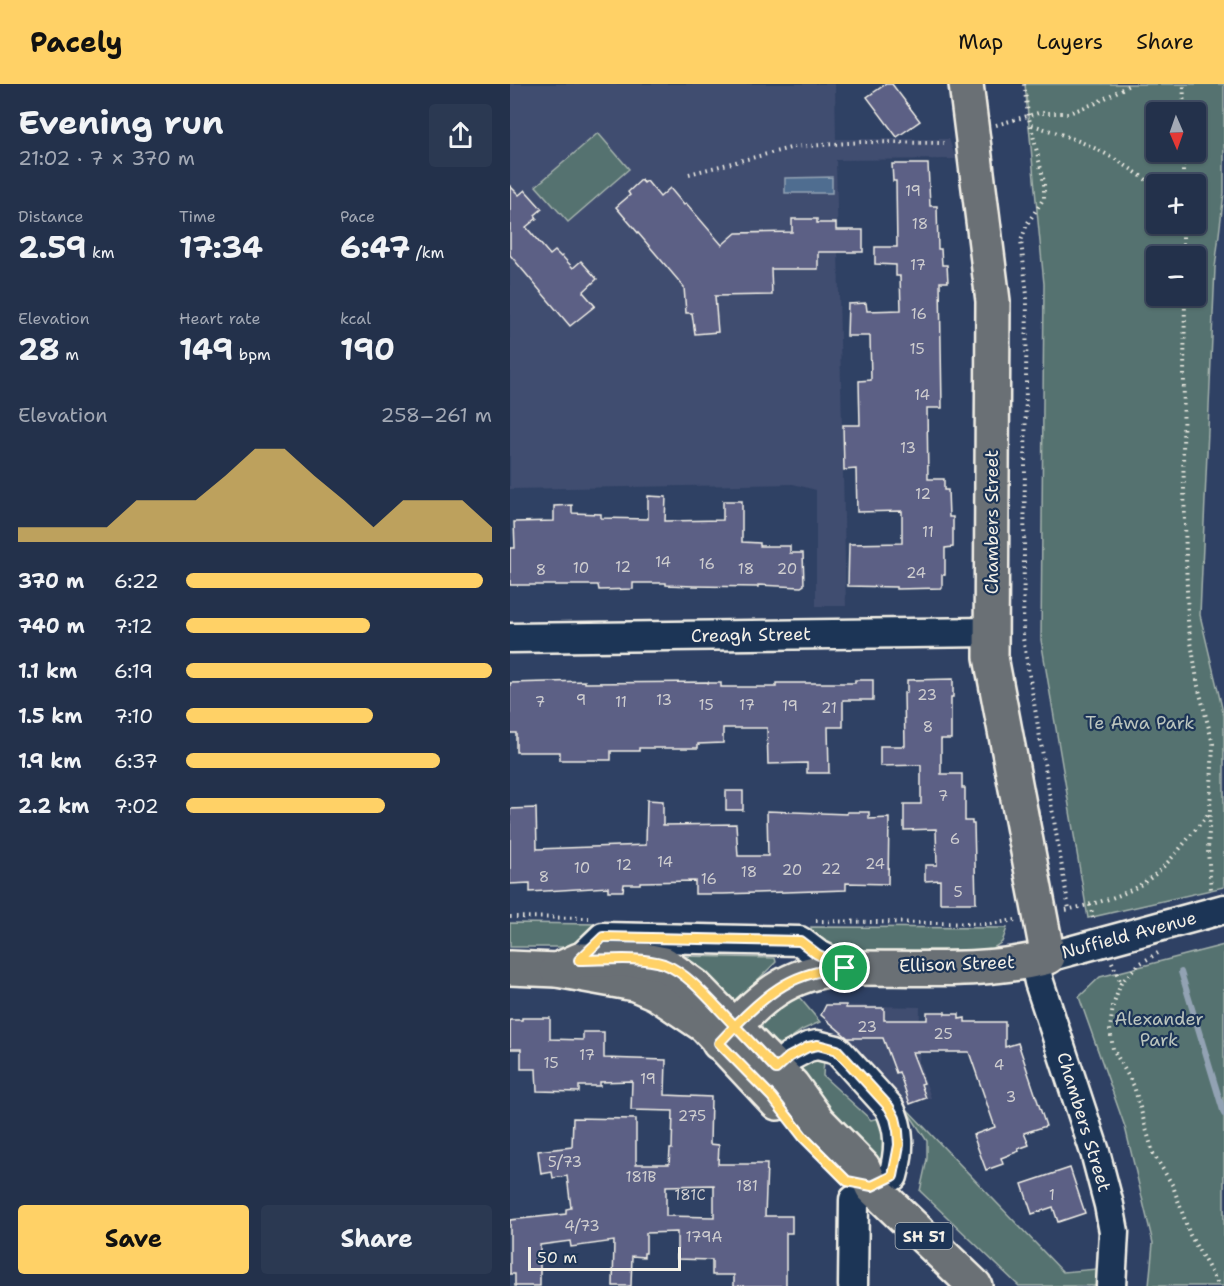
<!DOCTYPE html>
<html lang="en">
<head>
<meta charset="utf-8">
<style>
	body { margin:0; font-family:"Shantell Sans",sans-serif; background:#2b3952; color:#f1f3f6; height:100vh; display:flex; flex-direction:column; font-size:22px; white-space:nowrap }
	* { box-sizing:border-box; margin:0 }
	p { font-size:20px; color:#a3a9b5 }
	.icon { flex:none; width:33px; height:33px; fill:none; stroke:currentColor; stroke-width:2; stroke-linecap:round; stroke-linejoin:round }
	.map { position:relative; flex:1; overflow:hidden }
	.sheet { display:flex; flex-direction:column; background:#23314b; width:510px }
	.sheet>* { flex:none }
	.needle { width:39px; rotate:178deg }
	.buttons { position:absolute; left:636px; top:18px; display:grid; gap:12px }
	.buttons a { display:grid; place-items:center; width:60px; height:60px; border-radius:6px; background:#23314b; box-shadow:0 2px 4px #0004,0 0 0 2px #404c63; font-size:30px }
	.scale { position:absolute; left:18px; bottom:15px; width:153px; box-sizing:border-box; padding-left:6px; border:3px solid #f4f1e8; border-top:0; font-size:16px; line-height:21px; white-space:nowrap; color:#f4f1e8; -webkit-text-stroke:4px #1d3557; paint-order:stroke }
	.pin { position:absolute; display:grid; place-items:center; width:51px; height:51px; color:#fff; margin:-26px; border:3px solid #fff; border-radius:50%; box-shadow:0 2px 6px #0007 }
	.round { display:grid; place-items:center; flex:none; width:63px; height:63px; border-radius:6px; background:#2b3952 }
	.overview { display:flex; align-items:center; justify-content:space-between; height:102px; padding:0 18px }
	h1 { font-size:33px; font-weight:700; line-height:45px }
	.figures { display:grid; grid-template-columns:repeat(3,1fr); gap:9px; height:102px; padding:6px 18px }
	.figures div { display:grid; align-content:center }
	.figures b { font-size:30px; font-weight:700 }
	.figures small { font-size:16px; font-weight:400 }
	.figures p { font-size:16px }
	.chart { height:168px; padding:12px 18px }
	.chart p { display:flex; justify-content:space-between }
	.chart svg { width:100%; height:108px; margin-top:6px; fill:#ffd166; opacity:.7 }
	.action { display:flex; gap:12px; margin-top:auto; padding:12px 18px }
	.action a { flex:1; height:69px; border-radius:6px; background:#ffd166; color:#111; font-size:24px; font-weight:700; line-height:69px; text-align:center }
	.action a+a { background:#2b3952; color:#f1f3f6 }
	ul { padding:0 18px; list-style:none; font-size:20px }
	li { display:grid; grid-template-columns:96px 72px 1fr; align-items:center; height:45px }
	li i { height:15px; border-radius:8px; background:#ffd166 }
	header { display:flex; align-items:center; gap:36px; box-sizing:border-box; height:84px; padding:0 30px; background:#ffd166; color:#111 }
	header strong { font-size:28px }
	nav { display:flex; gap:33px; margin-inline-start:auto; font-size:21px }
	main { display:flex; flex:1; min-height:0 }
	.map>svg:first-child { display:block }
	.built { fill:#404d70 }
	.green { fill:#557270; stroke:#a4b2ac; stroke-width:1.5; fill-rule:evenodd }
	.water { fill:#506d90; stroke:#92a2b3; stroke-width:1.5 }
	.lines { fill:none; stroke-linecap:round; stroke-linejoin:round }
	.stream { stroke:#92a2b3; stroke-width:6 }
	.building { fill:#5c6085; stroke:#f4f1e8; stroke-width:1.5; fill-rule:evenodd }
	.minor-casing { stroke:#f4f1e8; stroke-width:33 }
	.major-casing { stroke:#f4f1e8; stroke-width:38 }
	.path { stroke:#f4f1e8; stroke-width:4; stroke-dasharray:1.5 4.5; stroke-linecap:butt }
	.minor { stroke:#1d3557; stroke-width:28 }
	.major { stroke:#6b6f75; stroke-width:33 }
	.route-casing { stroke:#fff; stroke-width:12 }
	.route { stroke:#ffd166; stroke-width:8 }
	.labels { text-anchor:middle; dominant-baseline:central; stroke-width:4.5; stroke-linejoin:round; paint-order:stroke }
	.number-label { font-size:15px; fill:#cecdcf }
	.shield { fill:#1d3557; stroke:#b4b9bc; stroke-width:1.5 }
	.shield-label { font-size:16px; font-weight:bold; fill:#f4f1e8 }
	.street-label { font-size:18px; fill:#f4f1e8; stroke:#1d3557 }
	.park-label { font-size:18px; fill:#bcc5be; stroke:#1d3557 }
</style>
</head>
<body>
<header>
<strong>Pacely</strong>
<nav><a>Map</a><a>Layers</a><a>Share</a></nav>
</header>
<main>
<section class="sheet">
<div class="overview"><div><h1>Evening run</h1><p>21:02 · 7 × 370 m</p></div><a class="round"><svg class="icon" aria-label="share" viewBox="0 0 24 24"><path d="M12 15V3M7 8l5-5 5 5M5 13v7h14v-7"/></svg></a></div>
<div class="figures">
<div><p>Distance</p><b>2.59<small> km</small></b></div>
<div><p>Time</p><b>17:34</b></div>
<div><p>Pace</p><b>6:47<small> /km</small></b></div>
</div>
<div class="figures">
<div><p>Elevation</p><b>28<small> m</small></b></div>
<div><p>Heart rate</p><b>149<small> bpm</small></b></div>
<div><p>kcal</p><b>190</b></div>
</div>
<div class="chart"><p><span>Elevation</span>258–261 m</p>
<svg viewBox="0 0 160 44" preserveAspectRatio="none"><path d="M0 44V38L10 38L20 38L30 38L40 27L50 27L60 27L70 17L80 6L90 6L100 17L110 27L120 38L130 27L140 27L150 27L160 38V44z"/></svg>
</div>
<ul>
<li><b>370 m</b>6:22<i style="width:97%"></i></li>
<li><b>740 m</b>7:12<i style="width:60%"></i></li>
<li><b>1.1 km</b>6:19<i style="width:100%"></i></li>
<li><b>1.5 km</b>7:10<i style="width:61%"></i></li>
<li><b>1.9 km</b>6:37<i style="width:83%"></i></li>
<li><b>2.2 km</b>7:02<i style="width:65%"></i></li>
</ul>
<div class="action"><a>Save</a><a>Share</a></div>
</section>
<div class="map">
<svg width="714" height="1202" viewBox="0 0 714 1202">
	<rect width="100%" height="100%" fill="#2f4164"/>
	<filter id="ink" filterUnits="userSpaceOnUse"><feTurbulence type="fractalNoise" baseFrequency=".0167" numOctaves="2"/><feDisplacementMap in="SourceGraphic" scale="12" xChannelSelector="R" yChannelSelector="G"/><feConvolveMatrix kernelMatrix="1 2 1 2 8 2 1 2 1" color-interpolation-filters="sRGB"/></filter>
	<g filter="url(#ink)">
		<!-- built -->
		<g class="built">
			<path d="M0,0H325L326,55H439L446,75L326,76L336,522H306V406L283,400L0,405Z"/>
			<path d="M316,921L410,923L409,978L421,1014L394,1022L311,931Z"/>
		</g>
		<!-- green -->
		<g class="green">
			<path d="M515,0H714V109L705,184L690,531L714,632V803L578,834L531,556L534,200ZM646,28H686V68H646ZM646,100H686V140H646ZM646,172H686V212H646Z"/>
			<path d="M88,49L119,85L58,138L26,102Z"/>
			<path d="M0,839L90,840L70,863H0Z"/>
			<path d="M301,843L497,844L492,858L480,866H316L303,854Z"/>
			<path d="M714,861V1202H639L643,1159L615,1043L569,913L590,893Z"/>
			<path d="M174,872L265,874L266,878L221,922L173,882Z"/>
			<path d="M289,913L310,938L292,946L272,960L262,958L252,945V936L273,919Z"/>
			<path d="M299,973L314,975L313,992L361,1036L376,1032L375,1079H365L315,1026L292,991V980Z"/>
			<path d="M394,1022L553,1188L598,1184L595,1202H509L410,1107L417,1075V1057Z"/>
		</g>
		<!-- water -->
		<path class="water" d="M322,93V109H275V94Z"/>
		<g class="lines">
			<!-- stream -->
			<path class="stream" d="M671,888L714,1030"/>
		</g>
		<!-- building -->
		<g class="building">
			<path d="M376,0H382L410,37L387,53L357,13Z"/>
			<path d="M382,80H418L420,122H427L428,165H431L432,181H437L438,198H430L432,324H417L418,395H434V406H438L439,433H443V463L435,464V491H432V504L386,505V503L338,502L339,460L392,459V427L347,428L346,385L334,386L333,341H350L349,297L361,296L360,252H337L338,220L356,219L357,227L391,226L390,192H386V181L365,180V163H387L386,97H383Z"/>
			<path d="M131,96L134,99L137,97L150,113L160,104L174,121L176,119L212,161L226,149L282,148V135H307V139H326V146H353V168H308V185H261L262,211L205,212L208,248L185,250L182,229H176L174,203L106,123L120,111L118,108Z"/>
			<path d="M0,102L9,111L15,106L32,125L25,131L27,134L16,143L40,171L45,167L51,173L52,172L63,184L71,177L87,195L73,208L85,222L60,242L0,171Z"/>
			<path d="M138,412L156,413L155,437L213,436V417H232V458L250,459V462H280V469H293L294,501L291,503L248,501V503L184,502L156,501V499H123V505L89,506L88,501H0V464H5L4,438L44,437V422L62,421V429L91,430V434L138,435Z"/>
			<path d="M443,595V613H441V655H431V690H452V704H455V737H462V740H464L466,819H430V796L415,797V781H427L426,745L394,746V720H411V681L370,682V662H395L394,609H397V596Z"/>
			<path d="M345,596H363V616H333V643H318L319,689H297V679L258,680L257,644H213V659L188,660V664H129V667H101V676H50V668H6V649H0V599L75,597V599L198,598V599H211V603H266V599H345Z"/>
			<rect x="216" y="707" width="17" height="19"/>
			<path d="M137,716L153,717V741L226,740L228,772H258L257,727L337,730V728H359V735L379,734L378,800L336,799V806L213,810H185V797L130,798V800H114L113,807H98V803L20,808V799L0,800V725L26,724L27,765L136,761Z"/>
			<path d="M316,921H336V924H374V936H417V928H435V930H449V935L455,934V938H495V963L508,959L536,1042L514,1049L519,1061L508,1065L509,1067L491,1074L493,1080L476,1086L463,1051L485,1043L459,968H402L414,999L411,1000L416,1014L400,1020L389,988L386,989L373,954H338L311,931Z"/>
			<path d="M12,934H40V955L73,956V948H94V974L156,976L155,1011L201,1013L200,1060L209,1061L208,1080H257L255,1132H282V1149H276V1202H224V1191H202V1176L167,1175V1148L136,1149V1169H134V1173L122,1172L121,1202H103L104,1157L61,1163L60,1157L30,1161V1202H5V1190H0V1136L56,1130V1125L61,1124L57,1092L43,1094L42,1088L31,1090L28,1067L62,1063L63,1034L126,1035V1080H159L160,1065H162L163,1027L121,1026L122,997L90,998V1002H69V1008L27,1007L26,985H11V965H0V936H12ZM204,1101V1133L156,1132V1102Z"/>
			<path d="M560,1084L575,1129L548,1138L543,1123L522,1130L512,1100Z"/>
		</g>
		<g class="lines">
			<defs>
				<g id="minor">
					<path d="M0,554L481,548"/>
					<path d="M538,873L714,825"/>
					<path d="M69,876L93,853L290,857L307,870L335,884"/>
					<path d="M524,876L529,898L585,1068L599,1121L604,1148L601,1202"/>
					<path d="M266,985L279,973L298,963L307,961L327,966L379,1023C391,1046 390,1067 383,1092L362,1103L344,1116L343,1202"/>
				</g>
				<g id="major">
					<path d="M0,884L47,886L125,900L146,909L195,942L267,1019"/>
					<path d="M47,886L69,876H134L154,880L185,902L282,1001L308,1037L353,1083L362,1103L465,1202"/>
					<path d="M209,959C249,916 274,888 335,884C401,883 473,890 538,873L481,573L483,217L456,0"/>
				</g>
			</defs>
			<!-- minor casing -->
			<use href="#minor" class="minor-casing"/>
			<!-- major casing -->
			<use href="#major" class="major-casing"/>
			<!-- path -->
			<g class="path">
				<path d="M514,0L518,30L534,98V114L517,140L511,157L517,211L513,554L559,825"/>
				<path d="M673,28L674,0"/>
				<path d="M486,41L528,29H559L586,19L621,0"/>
				<path d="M522,41C573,56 604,71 646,103"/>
				<path d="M179,90L284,63L352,58L434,59"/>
				<path d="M673,100V68"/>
				<path d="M673,172V140"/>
				<path d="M675,212L673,371L678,539L688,602L703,660L698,767L701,806"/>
				<path d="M580,821L584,837"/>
				<path d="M556,826C587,819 618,812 643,792C664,775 681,750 699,729"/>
				<path d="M0,833L79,834"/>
				<path d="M306,837L480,840L505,836"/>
				<path d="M648,869L629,880L611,899L603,922L600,945L603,965L624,1002L643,1069L663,1102L680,1151L709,1202"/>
				<path d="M602,878L611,899"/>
			</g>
			<!-- minor -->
			<use href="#minor" class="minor"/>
			<!-- major -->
			<use href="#major" class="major"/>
		</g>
	</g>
	<g class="lines" filter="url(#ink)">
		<defs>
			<path id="route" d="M335,884C285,887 259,907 225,942L266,985L279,973L298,963L308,961L327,966L379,1023L385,1034L388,1047L389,1061L383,1092L362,1102L337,1097L294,1054L262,1013L209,959L225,942C205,922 180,890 154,880C131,872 94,876 69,876L93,853L290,857L307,870L335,884"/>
		</defs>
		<!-- route casing -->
		<use href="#route" class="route-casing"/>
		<!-- route -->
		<use href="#route" class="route"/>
	</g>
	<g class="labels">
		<!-- number labels -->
		<g class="number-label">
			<text x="403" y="107">19</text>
			<text x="410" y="140">18</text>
			<text x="408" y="181">17</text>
			<text x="409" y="230">16</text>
			<text x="407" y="265">15</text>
			<text x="412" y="311">14</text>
			<text x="398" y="364">13</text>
			<text x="413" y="410">12</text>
			<text x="418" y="448">11</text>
			<text x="153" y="478">14</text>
			<text x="197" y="480">16</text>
			<text x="113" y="483">12</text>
			<text x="71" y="484">10</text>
			<text x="236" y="485">18</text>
			<text x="277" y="485">20</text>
			<text x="31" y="486">8</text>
			<text x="406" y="489">24</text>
			<text x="417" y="611">23</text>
			<text x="71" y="616">9</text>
			<text x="154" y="616">13</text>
			<text x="30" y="618">7</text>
			<text x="111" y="618">11</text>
			<text x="196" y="621">15</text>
			<text x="237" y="621">17</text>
			<text x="280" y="622">19</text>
			<text x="319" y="624">21</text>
			<text x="418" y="643">8</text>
			<text x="433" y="712">7</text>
			<text x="445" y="755">6</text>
			<text x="155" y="778">14</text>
			<text x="365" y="780">24</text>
			<text x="114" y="781">12</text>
			<text x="72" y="784">10</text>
			<text x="321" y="785">22</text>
			<text x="282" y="786">20</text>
			<text x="239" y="788">18</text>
			<text x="34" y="793">8</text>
			<text x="199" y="795">16</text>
			<text x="448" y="808">5</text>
			<text x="357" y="943">23</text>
			<text x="433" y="950">25</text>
			<text x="77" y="971">17</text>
			<text x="41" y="979">15</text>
			<text x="489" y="981">4</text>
			<text x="138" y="995">19</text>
			<text x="501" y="1013">3</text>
			<text x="182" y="1032">275</text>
			<text x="55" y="1078">5/73</text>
			<text x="131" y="1093">181B</text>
			<text x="237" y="1102">181</text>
			<text x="180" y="1111">181C</text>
			<text x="542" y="1111">1</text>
			<text x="72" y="1142">4/73</text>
			<text x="194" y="1153">179A</text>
		</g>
		<!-- shield labels -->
		<rect class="shield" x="385.5" y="1139" width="57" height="26" rx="4.5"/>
		<g class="shield-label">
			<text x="414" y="1152">SH 51</text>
		</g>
		<!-- street labels -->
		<g class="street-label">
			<text transform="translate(482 438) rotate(-90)">Chambers Street</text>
			<text transform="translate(241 551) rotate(-1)">Creagh Street</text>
			<text transform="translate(619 851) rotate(-15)">Nuffield Avenue</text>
			<text transform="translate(447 880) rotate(-2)">Ellison Street</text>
			<text transform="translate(574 1038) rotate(73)">Chambers Street</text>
		</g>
		<!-- park labels -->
		<g class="park-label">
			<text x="630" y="639">Te Awa Park</text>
			<text x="649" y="935">Alexander<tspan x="649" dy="21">Park</tspan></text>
		</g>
	</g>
</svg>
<div class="buttons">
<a><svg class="needle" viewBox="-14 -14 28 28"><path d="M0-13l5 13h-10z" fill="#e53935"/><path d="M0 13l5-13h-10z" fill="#a3a9b5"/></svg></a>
<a>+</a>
<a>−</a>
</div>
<div class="scale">50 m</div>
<div class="pin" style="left:335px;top:884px;background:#1e9e55"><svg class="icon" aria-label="arrive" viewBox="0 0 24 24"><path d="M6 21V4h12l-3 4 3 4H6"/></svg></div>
</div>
</main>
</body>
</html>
